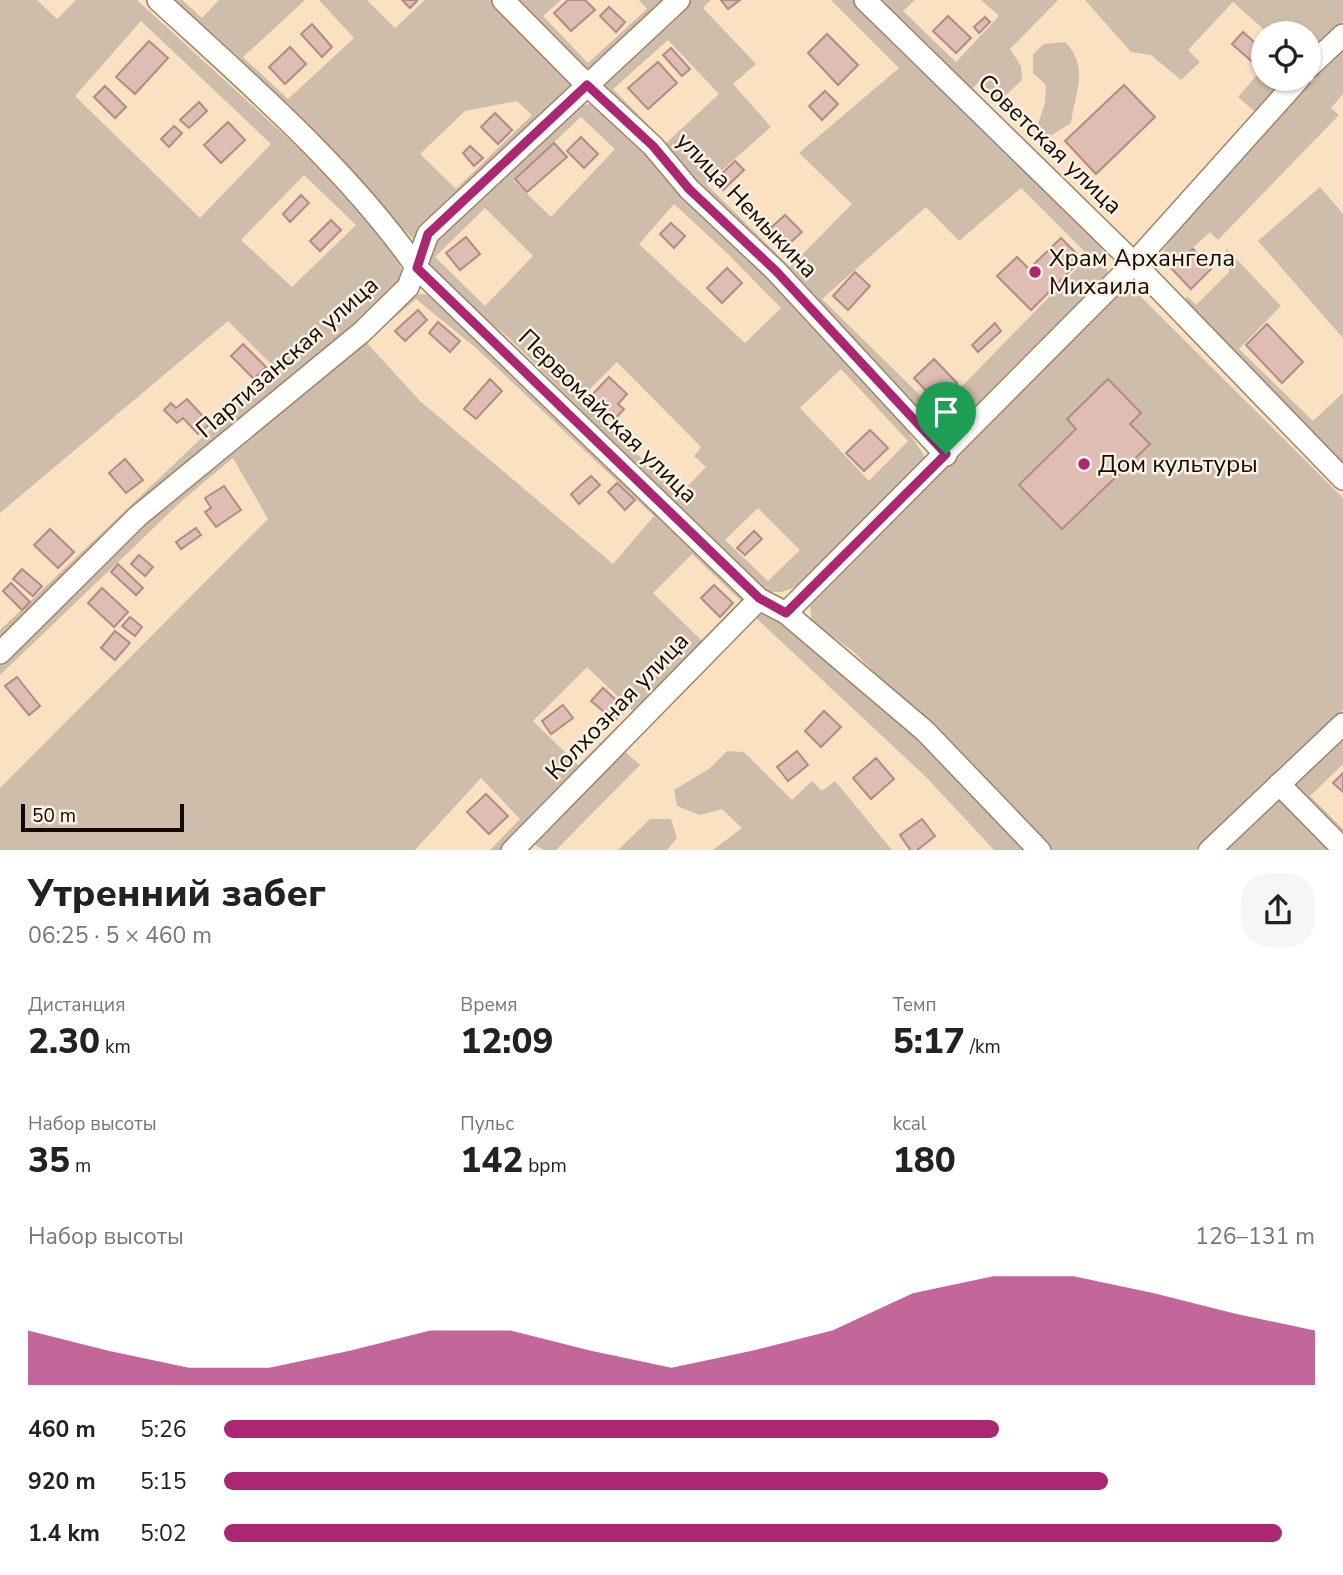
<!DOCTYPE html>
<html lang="ru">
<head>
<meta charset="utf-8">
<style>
	body { margin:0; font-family:"Nunito Sans",sans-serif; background:#f6f6f6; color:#222; height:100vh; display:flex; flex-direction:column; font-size:26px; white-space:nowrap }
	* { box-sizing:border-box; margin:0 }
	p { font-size:23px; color:#767676 }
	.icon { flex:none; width:38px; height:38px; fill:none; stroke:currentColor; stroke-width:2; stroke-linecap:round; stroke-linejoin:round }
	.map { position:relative; height:850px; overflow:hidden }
	.details { display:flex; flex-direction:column; background:#fff; flex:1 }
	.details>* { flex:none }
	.buttons { position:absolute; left:1251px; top:21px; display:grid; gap:14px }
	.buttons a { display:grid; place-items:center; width:70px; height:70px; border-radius:50%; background:#fff; box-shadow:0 2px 5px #0004; font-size:35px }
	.scale { position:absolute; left:21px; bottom:18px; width:163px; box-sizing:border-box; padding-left:7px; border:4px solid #120a02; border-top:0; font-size:19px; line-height:24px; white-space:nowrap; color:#120a02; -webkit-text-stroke:5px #fbf1e5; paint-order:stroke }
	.pin { position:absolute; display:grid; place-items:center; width:60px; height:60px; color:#fff; margin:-72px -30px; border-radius:50% 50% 50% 0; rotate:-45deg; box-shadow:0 0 7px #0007 }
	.pin .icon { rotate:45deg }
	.round { display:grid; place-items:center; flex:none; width:74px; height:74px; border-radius:28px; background:#f6f6f6 }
	.headline { display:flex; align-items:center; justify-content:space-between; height:119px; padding:0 28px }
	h1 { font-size:38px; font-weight:800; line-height:52px }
	.figures { display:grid; grid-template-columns:repeat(3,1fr); gap:10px; height:119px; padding:7px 28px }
	.figures div { display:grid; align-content:center }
	.figures b { font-size:35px; font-weight:800 }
	.figures small { font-size:19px; font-weight:400 }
	.figures p { font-size:19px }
	.chart { height:196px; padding:14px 28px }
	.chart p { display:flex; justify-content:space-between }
	.chart svg { width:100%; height:126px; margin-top:7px; fill:#ab2771; opacity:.7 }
	ul { padding:0 28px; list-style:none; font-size:23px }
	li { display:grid; grid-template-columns:112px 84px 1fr; align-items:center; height:52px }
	li i { height:18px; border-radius:9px; background:#ab2771 }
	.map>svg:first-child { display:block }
	.green { fill:#cdbdaa; fill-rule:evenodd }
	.building { fill:#e0bdb4; stroke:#b28c82; stroke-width:2 }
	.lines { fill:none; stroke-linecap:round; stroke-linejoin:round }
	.street-casing { stroke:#9c8569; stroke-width:24 }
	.street { stroke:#fff; stroke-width:21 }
	.route-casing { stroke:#fff; stroke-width:14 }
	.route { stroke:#ab2771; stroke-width:9 }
	.poi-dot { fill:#ab2771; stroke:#fbf1e5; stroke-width:2.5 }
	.labels { text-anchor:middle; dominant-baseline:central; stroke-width:5; stroke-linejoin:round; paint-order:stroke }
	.street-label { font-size:24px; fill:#120a02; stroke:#fbf1e5 }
	.poi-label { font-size:24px; fill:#120a02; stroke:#fbf1e5; text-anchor:start }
</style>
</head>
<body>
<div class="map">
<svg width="1343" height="851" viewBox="0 0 1343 851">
	<rect width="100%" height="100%" fill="#fae1c2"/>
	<!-- green -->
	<g class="green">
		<path d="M0,0H37L57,19L76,0H137L339,185L396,257L403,273L397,287L377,309L0,641V630L275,368L228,321L0,513ZM141,21L271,144L200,218L75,96ZM304,175L356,225L292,287L241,240Z"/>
		<path d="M165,0H182L202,18L219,0H305L243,57L288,99L354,38L319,0H367L395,28L425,0H493L577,84L415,241L286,110ZM517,101L532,115L456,189L420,154L465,111Z"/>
		<path d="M518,0H561L543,16L588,63L647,9L639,0H669L588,73Z"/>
		<path d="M687,0H711L703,8L756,64L733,84L771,127L706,184L790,267L852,204L799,153L899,68L831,0H854L1101,245L1108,273L952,433L936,434L595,82ZM668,40L719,94L666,143L613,89ZM1021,188L1089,256L937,412L822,299L926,207L959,241Z"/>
		<path d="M874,0H915L903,11L956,62L999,16L981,0H1058L1010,49L1021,66L1022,80L1005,96L993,98L978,83L969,92Z"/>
		<path d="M1085,0H1343V21L1309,58V33H1268L1233,2L1188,50L1200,62L1181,80L1151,55L1131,52Z"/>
		<path d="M1065,42C1090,67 1075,93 1071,123L1050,136L1036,130L1045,103L1046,85L1033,73V54L1044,44Z"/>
		<path d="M1343,50V94L1331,108L1339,115L1218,240L1210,232L1171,268L1163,250L1179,228L1321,71Z"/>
		<path d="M1263,68L1264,79H1290L1258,114L1238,97Z"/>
		<path d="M590,104L639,144L886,398L925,457L883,504L799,586L781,592H766L738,567L509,338L429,271L424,262L427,247L579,105ZM581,117L615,149L551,217L513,180ZM674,204L728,254L781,308L745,343L639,244ZM485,208L533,256L485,306L435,257ZM617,362L701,447L694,456L706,467L679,495L580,399ZM841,369L908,441L869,481L800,408ZM758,508L800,550L768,581L725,540Z"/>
		<path d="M1320,187L1343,214V338L1258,241Z"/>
		<path d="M1226,248L1281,306L1239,349L1313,421L1343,393V475L1180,316L1187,296L1196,305L1229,272Z"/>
		<path d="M1129,285L1343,498V710L1195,850H1052L853,651L812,622L810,606Z"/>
		<path d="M423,294L435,297L752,601L506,850H490L520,819L481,778L414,851L0,850V788L268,519L233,458L186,497L0,675V666L157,508L409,295ZM416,299L476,348L654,516L613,564L420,401L366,342ZM692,554L742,602L703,642L653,593ZM587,667L633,711L578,765L533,721Z"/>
		<path d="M763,607L921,735L1035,850H994L926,777L754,616Z"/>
		<path d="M1343,733V764L1310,796L1343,829V844L1294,789L1296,777Z"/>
		<path d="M621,748L640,765L556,850H544L529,841Z"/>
		<path d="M727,751L744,752L792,800L812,781L822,791L835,781L892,850H713L742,828L722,809L700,815L677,806L674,790L709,769Z"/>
		<path d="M1277,790L1331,851H1212Z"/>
		<path d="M650,819H671L677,838L667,850H618Z"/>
	</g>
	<!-- building -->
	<g class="building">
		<path d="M402,0H417V1L410,8Z"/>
		<path d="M568,0H585L595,10L571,31L554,13Z"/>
		<path d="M721,0H740L728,9Z"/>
		<path d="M609,7L625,22L616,32L600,16Z"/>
		<path d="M948,16L971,38L956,53L933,31Z"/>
		<path d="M985,17L990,22L979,33L974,27Z"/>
		<path d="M312,24L332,47L322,57L301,34Z"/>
		<path d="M1243,32L1264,51V63L1259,68L1232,44Z"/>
		<path d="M827,34L858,65L838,85L808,53Z"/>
		<path d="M149,41L168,58L135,94L116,77Z"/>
		<path d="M290,47L306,64L285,84L269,67Z"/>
		<path d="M671,48L690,69L682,76L663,55Z"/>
		<path d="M658,62L677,83L648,109L628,88Z"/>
		<path d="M1124,85L1155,117L1096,174L1065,141Z"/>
		<path d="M105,86L126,107L115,118L94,97Z"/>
		<path d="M825,91L838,104L822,120L809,106Z"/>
		<path d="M199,102L207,111L189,128L180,120Z"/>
		<path d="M495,113L512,130L498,144L481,127Z"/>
		<path d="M228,122L245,140L221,163L204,145Z"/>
		<path d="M174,126L182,133L169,147L161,139Z"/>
		<path d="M581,137L598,154L584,168L567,151Z"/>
		<path d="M554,143L567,157L527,192L515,179Z"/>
		<path d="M470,146L483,158L474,166L463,153Z"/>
		<path d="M735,161L744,170L723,190L714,181Z"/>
		<path d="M301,195L309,203L290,222L283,214Z"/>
		<path d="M785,215L802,232L782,250L765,233Z"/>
		<path d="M331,220L341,230L320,251L310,241Z"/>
		<path d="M671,223L685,236L674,248L660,234Z"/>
		<path d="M466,237L480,254L460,270L446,253Z"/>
		<path d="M1061,238L1082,259L1031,310L997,276L1017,257L1029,269Z"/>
		<path d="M1193,249L1211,269L1191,289L1171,268Z"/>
		<path d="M727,268L742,283L722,303L707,288Z"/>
		<path d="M855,272L870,286L848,310L833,296Z"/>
		<path d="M418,310L427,320L405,341L395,331Z"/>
		<path d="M438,322L460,341L450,352L429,333Z"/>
		<path d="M995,323L1001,331L978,352L972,345Z"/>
		<path d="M1267,324L1303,362L1282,383L1246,345Z"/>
		<path d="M243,344L266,367L254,379L231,356Z"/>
		<path d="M934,359L957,383L937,402L914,378Z"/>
		<path d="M609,377L627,394L618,404L624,409L613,421L589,398Z"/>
		<path d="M490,379L502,391L476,419L464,409Z"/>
		<path d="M1108,379L1141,413L1130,424L1150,444L1062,529L1019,485L1076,429L1067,419Z"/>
		<path d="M187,399L210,424L198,434L183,418L177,423L164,410L171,403L176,408Z"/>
		<path d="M870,430L888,448L864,471L846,453Z"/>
		<path d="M125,459L143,480L126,493L109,473Z"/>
		<path d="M591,476L600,485L579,504L571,494Z"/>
		<path d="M617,483L635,500L625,510L608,492Z"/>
		<path d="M224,486L241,510L216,527L205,512L211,508L205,498Z"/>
		<path d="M196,528L201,535L181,549L176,542Z"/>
		<path d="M50,529L74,552L58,568L34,545Z"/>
		<path d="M754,531L762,539L745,555L737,548Z"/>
		<path d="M139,555L153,567L145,576L131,564Z"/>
		<path d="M118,564L143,588L136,595L111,572Z"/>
		<path d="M22,569L42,586L33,596L13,579Z"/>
		<path d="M11,583L30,602L22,610L3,591Z"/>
		<path d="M714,585L733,603L720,617L701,598Z"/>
		<path d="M102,588L128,612L114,627L88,603Z"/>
		<path d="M130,617L142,627L135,636L122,626Z"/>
		<path d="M115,631L130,643L115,660L101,648Z"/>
		<path d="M17,677L40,706L29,715L5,686Z"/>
		<path d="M603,688L626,709L615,721L591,701Z"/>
		<path d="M563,705L573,718L551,734L542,721Z"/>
		<path d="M824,711L841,727L821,747L805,731Z"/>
		<path d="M797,751L808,765L788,781L777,767Z"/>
		<path d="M876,758L894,779L871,799L853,778Z"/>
		<path d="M1343,773V792L1333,783Z"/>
		<path d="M486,794L508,816L489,834L467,812Z"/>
		<path d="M922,819L935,836L916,851H911L900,835Z"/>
	</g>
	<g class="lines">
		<defs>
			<g id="street">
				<path d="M158,0C247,82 348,169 417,268L759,599L786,613L925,731L1040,851"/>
				<path d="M503,0L587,85L653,146L689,189L776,271L946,455"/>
				<path d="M865,0L1134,263L1343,479"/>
				<path d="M1309,67L1343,35"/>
				<path d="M786,613L1134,263L1299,79"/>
				<path d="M0,653L138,516L362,332L408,287L428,234L679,0"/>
				<path d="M1279,784L1343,849"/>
				<path d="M512,851L759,599"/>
				<path d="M1209,851L1343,724"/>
			</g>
		</defs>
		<!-- street casing -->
		<use href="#street" class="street-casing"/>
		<!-- street -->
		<use href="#street" class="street"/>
	</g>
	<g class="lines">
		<defs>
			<path id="route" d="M587,85L653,146L689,189L776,271L946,454L786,613L759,598L417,268L428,234Z"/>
		</defs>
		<!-- route casing -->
		<use href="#route" class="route-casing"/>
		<!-- route -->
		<use href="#route" class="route"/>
	</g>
	<!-- markers -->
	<g class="poi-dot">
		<circle cx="1035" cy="272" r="7"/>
		<circle cx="1084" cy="464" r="7"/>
	</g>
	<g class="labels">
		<!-- street labels -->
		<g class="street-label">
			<text transform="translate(1050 144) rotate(44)">Советская улица</text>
			<text transform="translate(747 205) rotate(46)">улица Немыкина</text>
			<text transform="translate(287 357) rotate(-41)">Партизанская улица</text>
			<text transform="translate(608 416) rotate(44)">Первомайская улица</text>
			<text transform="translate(617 706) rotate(-46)">Колхозная улица</text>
		</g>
		<!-- poi labels -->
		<g class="poi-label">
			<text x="1049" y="258">Храм Архангела<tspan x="1049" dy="28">Михаила</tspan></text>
			<text x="1098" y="464">Дом культуры</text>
		</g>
	</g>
</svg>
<div class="buttons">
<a><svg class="icon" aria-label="locate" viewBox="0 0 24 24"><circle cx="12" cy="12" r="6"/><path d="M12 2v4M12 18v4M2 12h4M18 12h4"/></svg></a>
</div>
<div class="scale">50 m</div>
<div class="pin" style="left:946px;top:454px;background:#1e9e55"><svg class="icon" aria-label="arrive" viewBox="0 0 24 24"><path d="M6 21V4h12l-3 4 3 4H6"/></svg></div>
</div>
<section class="details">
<div class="headline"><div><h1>Утренний забег</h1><p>06:25 · 5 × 460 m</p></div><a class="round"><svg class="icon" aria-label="share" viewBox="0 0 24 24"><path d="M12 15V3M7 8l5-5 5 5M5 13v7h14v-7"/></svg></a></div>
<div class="figures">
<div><p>Дистанция</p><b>2.30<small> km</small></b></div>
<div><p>Время</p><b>12:09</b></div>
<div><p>Темп</p><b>5:17<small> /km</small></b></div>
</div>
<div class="figures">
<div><p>Набор высоты</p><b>35<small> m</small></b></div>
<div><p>Пульс</p><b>142<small> bpm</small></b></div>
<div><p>kcal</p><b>180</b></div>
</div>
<div class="chart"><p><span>Набор высоты</span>126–131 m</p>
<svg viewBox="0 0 160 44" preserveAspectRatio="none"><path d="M0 44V25L10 32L20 38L30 38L40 32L50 25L60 25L70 32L80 38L90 32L100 25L110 12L120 6L130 6L140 12L150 19L160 25V44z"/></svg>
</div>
<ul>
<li><b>460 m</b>5:26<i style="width:71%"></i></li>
<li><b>920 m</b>5:15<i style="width:81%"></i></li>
<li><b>1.4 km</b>5:02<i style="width:97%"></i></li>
</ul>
</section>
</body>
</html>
